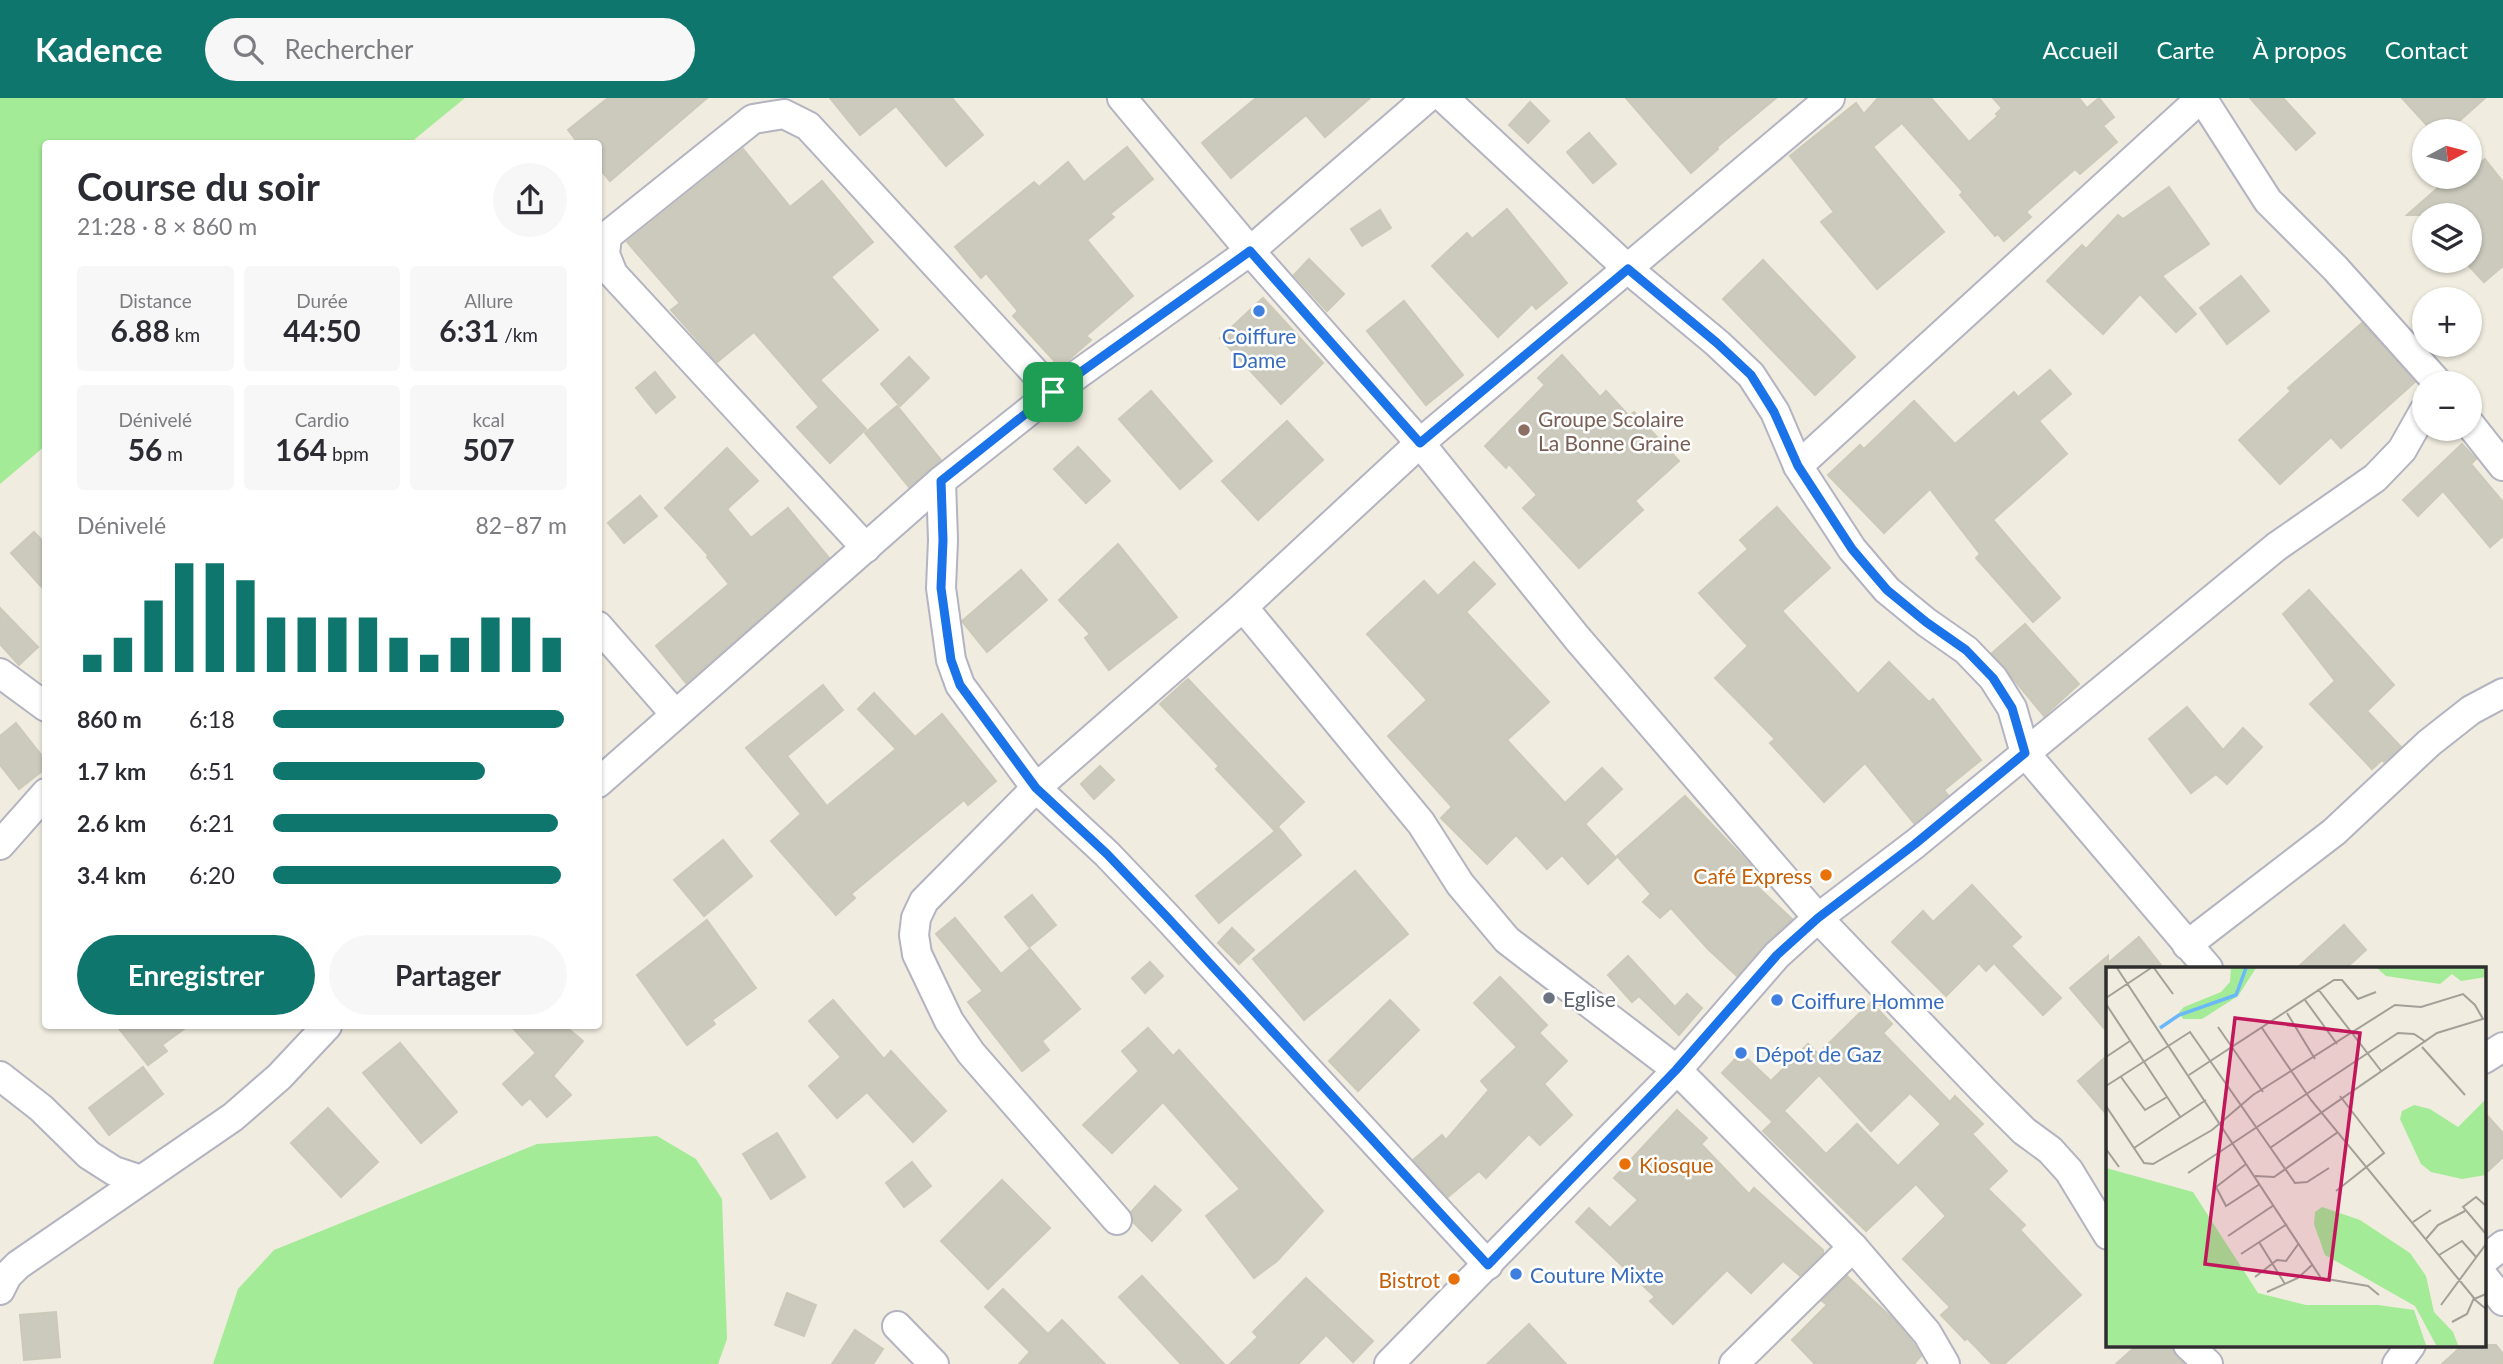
<!DOCTYPE html>
<html lang="fr">
<head>
<meta charset="utf-8">
<style>
	body { margin:0; font-family:Lato,sans-serif; background:#f7f7f7; color:#2b2b33; height:100vh; display:flex; flex-direction:column; font-size:26px; white-space:nowrap }
	* { box-sizing:border-box; margin:0 }
	p { font-size:23px; color:#7c7c81 }
	.icon { flex:none; width:38px; height:38px; fill:none; stroke:currentColor; stroke-width:2; stroke-linecap:round; stroke-linejoin:round }
	.map { position:relative; flex:1; overflow:hidden }
	.details { position:absolute; left:42px; top:42px; width:560px; height:889px; display:flex; flex-direction:column; background:#fff; border-radius:7px; box-shadow:0 2px 5px #0004 }
	.details>* { flex:none }
	.needle { width:46px; rotate:83deg }
	.buttons { position:absolute; left:2412px; top:21px; display:grid; gap:14px }
	.buttons a { display:grid; place-items:center; width:70px; height:70px; border-radius:50%; background:#fff; box-shadow:0 2px 5px #0004; font-size:35px }
	.pin { position:absolute; display:grid; place-items:center; width:60px; height:60px; color:#fff; margin:-30px; border-radius:14px; box-shadow:0 4px 10px #0006 }
	.round { display:grid; place-items:center; flex:none; width:74px; height:74px; border-radius:37px; background:#f7f7f7 }
	.head { display:flex; align-items:center; justify-content:space-between; height:119px; padding:0 35px }
	h1 { font-size:38px; font-weight:700; line-height:52px }
	.metrics { display:grid; grid-template-columns:repeat(3,1fr); gap:10px; height:119px; padding:7px 35px }
	.metrics div { display:grid; align-content:center; border-radius:7px; background:#f7f7f7; text-align:center }
	.metrics b { font-size:30px; font-weight:700 }
	.metrics small { font-size:19px; font-weight:400 }
	.metrics p { font-size:19px }
	.chart { height:196px; padding:14px 35px }
	.chart p { display:flex; justify-content:space-between }
	.chart svg { width:100%; height:126px; margin-top:7px; stroke:#0f766e; stroke-width:6 }
	.button { display:flex; gap:14px; margin-top:auto; padding:14px 35px }
	.button a { flex:1; height:80px; border-radius:42px; background:#0f766e; color:#fff; font-size:28px; font-weight:700; line-height:80px; text-align:center }
	.button a+a { background:#f7f7f7; color:#2b2b33 }
	ul { padding:0 35px; list-style:none; font-size:23px }
	li { display:grid; grid-template-columns:112px 84px 1fr; align-items:center; height:52px }
	li i { height:18px; border-radius:9px; background:#0f766e }
	header { display:flex; align-items:center; gap:42px; box-sizing:border-box; height:98px; padding:0 35px; background:#0f766e; color:#fff }
	header strong { font-size:33px }
	nav { display:flex; gap:38px; margin-inline-start:auto; font-size:24px }
	.search { width:490px; height:63px; background:#f7f7f7; display:flex; align-items:center; gap:18px; box-sizing:border-box; padding:0 24px; border-radius:38px; color:#7c7c81; font-size:26px }
	.map>svg:first-child { display:block }
	.green { fill:#a3eb97 }
	.building { fill:#cbcabd; stroke:#ccc9b8; stroke-width:2 }
	.lines { fill:none; stroke-linecap:round; stroke-linejoin:round }
	.minor-casing { stroke:#b3b3c2; stroke-width:32 }
	.minor { stroke:#fff; stroke-width:28 }
	.route-casing { stroke:#fff; stroke-width:14 }
	.route { stroke:#1a73e8; stroke-width:9 }
	.shop-dot { fill:#3f7fe0; stroke:#fff; stroke-width:2.5 }
	.education-dot { fill:#8d6e63; stroke:#fff; stroke-width:2.5 }
	.food-dot { fill:#e8710a; stroke:#fff; stroke-width:2.5 }
	.worship-dot { fill:#6b7280; stroke:#fff; stroke-width:2.5 }
	.labels { text-anchor:middle; dominant-baseline:central; stroke-width:5; stroke-linejoin:round; paint-order:stroke }
	.shop-label { font-size:21px; fill:#366cbe; stroke:#fff; text-anchor:start }
	.education-label { font-size:21px; fill:#785e54; stroke:#fff; text-anchor:start }
	.food-label { font-size:21px; fill:#c56008; stroke:#fff; text-anchor:end }
	.worship-label { font-size:21px; fill:#5b616d; stroke:#fff; text-anchor:start }
	.inset-river { fill:none; stroke:#6ab8fa; stroke-width:3.5 }
	.inset-road { fill:none; stroke:#a2a098; stroke-width:2 }
	.view { fill:#c2185b; fill-opacity:0.15; stroke:#c2185b; stroke-width:3.5 }
	.inset-edge { fill:none; stroke:#2e2e2e; stroke-width:3.5 }
</style>
</head>
<body>
<header>
<strong>Kadence</strong>
<div class="search"><svg class="icon" aria-label="search" viewBox="0 0 24 24"><circle cx="10" cy="10" r="6"/><path d="M15 15l6 6"/></svg>Rechercher</div>
<nav><a>Accueil</a><a>Carte</a><a>À propos</a><a>Contact</a></nav>
</header>
<div class="map">
<svg width="2503" height="1266" viewBox="0 0 2503 1266">
	<rect width="100%" height="100%" fill="#f0ecdf"/>
	<!-- green -->
	<g class="green">
		<path d="M0,0H465L410,45L46,46L45,348L0,386Z"/>
		<path d="M657,1038L696,1061L722,1101L727,1241L718,1266H213L238,1191L274,1152L537,1046Z"/>
	</g>
	<!-- building -->
	<g class="building">
		<path d="M608,0H707L610,83L598,69V46H579L568,32Z"/>
		<path d="M830,0H952L983,37L946,68L896,8L860,37Z"/>
		<path d="M1256,0H1370L1325,39L1306,17L1231,80L1202,45Z"/>
		<path d="M1626,0H1776L1717,49L1718,51L1691,75Z"/>
		<path d="M1878,0H1931L1969,44L1998,18L1996,16L2002,10L1993,0H2079L2087,10L2099,0L2114,19L2103,28L2117,44L2080,76L2075,71L2026,114L2031,119L2004,143L1998,136L1995,138L1960,97L1963,94L1902,25L1873,49L1944,134L1877,191L1821,124L1834,114L1790,58L1856,5L1864,16Z"/>
		<path d="M2250,0H2283L2315,35L2296,52Z"/>
		<path d="M2402,0H2485L2448,33H2432Z"/>
		<path d="M1530,4L1549,23L1528,45L1509,27Z"/>
		<path d="M1589,35L1616,66L1593,85L1567,54Z"/>
		<path d="M1127,49L1153,81L1110,116L1114,119L1087,142L1133,198L1086,238L1091,242L1060,269L1013,218L1018,213L986,175L981,180L955,149L1034,84L1039,89L1068,64L1084,84Z"/>
		<path d="M743,51L790,109L822,83L873,144L831,179L878,232L820,282L866,331L830,365L797,329L819,309L754,234L717,264L671,212L680,205L627,144Z"/>
		<path d="M2485,61L2503,84V168L2484,184L2469,168V117H2407L2448,81L2453,87L2463,79H2469V74Z"/>
		<path d="M2169,89L2209,146L2162,178L2196,216L2176,234L2140,196L2103,236L2047,183L2082,147L2086,151L2118,117L2123,121Z"/>
		<path d="M1507,111L1567,185L1536,211L1532,206L1498,239L1432,168L1467,135L1472,141Z"/>
		<path d="M1380,112L1391,130L1362,148L1351,131Z"/>
		<path d="M1309,161L1344,196L1327,213L1294,177Z"/>
		<path d="M1763,162L1855,259L1815,297L1723,201Z"/>
		<path d="M2241,178L2269,213L2227,246L2200,210Z"/>
		<path d="M1263,200L1323,265L1281,306L1220,240Z"/>
		<path d="M1404,203L1463,277L1426,307L1367,233Z"/>
		<path d="M2362,225L2415,284L2341,350L2331,339L2280,386L2239,342L2291,293L2288,290Z"/>
		<path d="M1562,257L1600,299L1606,293L1629,318L1634,314L1679,363L1635,403L1643,412L1579,470L1523,410L1537,397L1509,366L1506,370L1485,348L1545,287L1538,280Z"/>
		<path d="M909,259L929,280L900,308L881,286Z"/>
		<path d="M2050,272L2071,296L2039,323L2067,356L1993,422L2060,500L2033,524L1976,460L1980,456L1930,391L1884,435L1828,377L1860,347L1864,351L1914,303L1955,346L2014,294L2018,299Z"/>
		<path d="M655,274L675,299L656,315L636,290Z"/>
		<path d="M1151,293L1212,363L1180,391L1119,321Z"/>
		<path d="M897,308L941,362L909,389L865,335Z"/>
		<path d="M1287,323L1323,362L1258,422L1222,383Z"/>
		<path d="M2462,346L2476,361L2471,366L2503,404V438L2490,449L2443,393L2418,418L2403,402Z"/>
		<path d="M1078,349L1110,383L1086,405L1054,371Z"/>
		<path d="M727,350L758,383L727,411L751,440L788,410L829,460L686,585L656,548L729,486L707,459L709,458L665,410Z"/>
		<path d="M640,398L657,418L624,445L608,425Z"/>
		<path d="M1777,409L1830,470L1782,513L1858,596L1889,564L1929,604L1933,601L1981,662L1944,692L1948,697L1914,725L1865,665L1824,704L1770,645L1775,641L1715,580L1748,548L1699,495L1748,451L1740,442Z"/>
		<path d="M34,434L46,447V494L11,455Z"/>
		<path d="M1118,446L1177,519L1109,572L1085,540L1090,536L1059,502Z"/>
		<path d="M1474,464L1495,486L1466,514L1549,604L1507,642L1565,705L1602,670L1622,691L1585,726L1616,760L1588,786L1562,757L1547,771L1516,737L1487,766L1441,720L1452,709L1388,638L1427,602L1367,536L1424,483L1438,498Z"/>
		<path d="M1021,472L1047,502L987,554L962,523Z"/>
		<path d="M2309,492L2394,587L2367,613L2401,649L2384,664L2382,662L2372,671L2310,606L2335,583L2283,516Z"/>
		<path d="M0,510L38,549L19,567L0,546Z"/>
		<path d="M2025,526L2079,586L2044,618L1992,555Z"/>
		<path d="M1188,581L1304,704L1274,732L1216,671L1219,668L1160,606Z"/>
		<path d="M823,587L843,612L787,658L827,708L896,651L858,611L874,595L915,639L942,616L996,683L968,707L964,702L851,796L855,800L836,817L771,743L801,716L746,650Z"/>
		<path d="M2187,609L2223,652L2243,630L2262,649L2227,686L2216,676L2191,695L2149,641Z"/>
		<path d="M16,625L46,663V670L19,691L0,667V638Z"/>
		<path d="M1100,668L1114,682L1094,701L1081,686Z"/>
		<path d="M1685,698L1753,770L1745,777L1792,821L1765,846L1737,878L1708,851L1671,810L1660,820L1643,804L1651,796L1617,758Z"/>
		<path d="M1279,730L1301,757L1219,825L1196,798Z"/>
		<path d="M723,742L752,778L704,818L674,782Z"/>
		<path d="M1355,773L1408,836L1304,922L1253,861Z"/>
		<path d="M1972,787L2021,839L2011,848L2061,900L2043,917L1994,865L1986,873L1979,865L1946,898L1892,844L1923,813L1933,824Z"/>
		<path d="M1032,797L1056,827L1029,849L1005,819Z"/>
		<path d="M955,820L1001,876L1030,851L1080,911L1042,943L1049,952L1022,973L968,904L983,893L936,836Z"/>
		<path d="M707,822L756,890L712,922L715,926L687,947L637,877Z"/>
		<path d="M2344,827L2366,852L2345,871H2296Z"/>
		<path d="M1232,830L1254,852L1239,866L1218,845Z"/>
		<path d="M2139,839L2164,871H2108V935L2070,890L2108,858V865Z"/>
		<path d="M1628,858L1675,909L1687,896L1702,910L1679,937L1639,898L1632,904L1608,877Z"/>
		<path d="M1150,864L1163,878L1145,895L1132,880Z"/>
		<path d="M1500,879L1547,927L1539,935L1567,963L1544,986L1572,1017L1540,1047L1529,1036L1486,1080L1479,1073L1448,1099L1413,1062L1442,1037L1446,1042L1489,992L1481,983L1517,949L1474,905Z"/>
		<path d="M833,902L884,961L891,953L946,1013L913,1044L867,994L837,1020L809,988L841,959L809,923Z"/>
		<path d="M1390,902L1419,932L1358,993L1329,963Z"/>
		<path d="M1871,904L1892,926L1883,935L1950,1004L1955,998L1983,1026L1972,1036L2007,1073L1988,1091L2025,1127L2020,1132L2081,1197L2004,1266H1992L1967,1240L1965,1242L1941,1217L1950,1209L1903,1161L1946,1118L1916,1086L1866,1133L1763,1033L1784,1013L1826,1056L1857,1026L1898,1068L1941,1026L1910,995L1871,1033L1819,977L1773,1024L1722,975L1741,955L1771,983L1808,946L1818,956Z"/>
		<path d="M117,928H188L162,947L167,953L148,967Z"/>
		<path d="M511,928H565L583,943L553,978L571,997L547,1019L530,1000L522,1007L503,986L536,955Z"/>
		<path d="M1148,930L1173,958L1179,952L1323,1113L1277,1163L1254,1180L1206,1118L1240,1091L1163,1004L1112,1055L1083,1027L1139,973L1122,953Z"/>
		<path d="M400,945L457,1014L421,1045L363,975Z"/>
		<path d="M2108,957V1018L2078,983Z"/>
		<path d="M143,969L163,996L109,1037L89,1010Z"/>
		<path d="M328,1010L378,1064L341,1099L291,1045Z"/>
		<path d="M1677,1012L1707,1040L1701,1046L1749,1096L1754,1090L1823,1152V1155L1800,1178L1783,1163L1751,1195L1727,1172L1673,1226L1650,1203L1655,1199L1576,1124L1589,1110L1610,1130L1638,1102L1614,1080Z"/>
		<path d="M2484,1014L2503,1035V1059L2484,1077Z"/>
		<path d="M777,1035L805,1079L771,1101L743,1056Z"/>
		<path d="M912,1064L931,1088L904,1109L886,1085Z"/>
		<path d="M1002,1082L1050,1130L988,1191L941,1143Z"/>
		<path d="M1155,1088L1181,1112L1152,1143L1133,1124L1131,1114Z"/>
		<path d="M1142,1178L1224,1266H1181L1119,1199Z"/>
		<path d="M1847,1178L1893,1221L1913,1245L1921,1258L1914,1266H1815L1792,1242L1827,1207L1822,1203Z"/>
		<path d="M1306,1180L1373,1243L1353,1264L1326,1237L1298,1266H1230L1258,1239L1253,1234Z"/>
		<path d="M1003,1191L1048,1236L1062,1222L1105,1266H1019L1030,1254L985,1209Z"/>
		<path d="M787,1195L816,1207L804,1238L775,1227Z"/>
		<path d="M56,1214L60,1259L24,1262L20,1217Z"/>
		<path d="M1529,1226L1566,1266H1487Z"/>
		<path d="M855,1232L883,1251L873,1266H832Z"/>
		<path d="M2137,1247H2171L2176,1259L2184,1266H2116Z"/>
		<path d="M2463,1247H2496L2503,1256V1266H2442Z"/>
	</g>
	<g class="lines">
		<defs>
			<g id="minor">
				<path d="M1122,0L1250,153L1420,345L1577,540L1818,820L1985,994L2024,1033L2050,1052L2069,1073L2108,1137"/>
				<path d="M1444,0L1628,171L1717,245L1751,277L1775,314L1798,368L1852,451L1887,492L1926,524L1966,552L1993,580L2012,610L2025,655L2208,870"/>
				<path d="M2202,0L2268,103L2335,170L2438,285"/>
				<path d="M2469,325L2503,368"/>
				<path d="M1798,368L2201,0"/>
				<path d="M941,383L943,442L941,490L951,562L960,587L1036,690L1107,756L1167,819L1488,1167"/>
				<path d="M866,450L613,176L605,156L607,138L753,21L784,16L808,28L1053,294"/>
				<path d="M1243,509L1421,725L1460,786L1507,842L1677,972L1853,1149L1927,1235L1945,1266"/>
				<path d="M598,528L675,616"/>
				<path d="M0,575L46,609"/>
				<path d="M598,685L941,383L1053,294L1250,153L1427,0"/>
				<path d="M0,747L46,695"/>
				<path d="M2187,847L2334,734L2429,645L2471,612L2503,595"/>
				<path d="M2484,961L2503,949"/>
				<path d="M0,978L41,1010L89,1057L114,1073L141,1082"/>
				<path d="M1117,1122L971,955L949,923L917,856L914,837L916,820L924,803L1036,690L1243,509L1420,345L1830,0"/>
				<path d="M2484,1162L2503,1147"/>
				<path d="M2484,1179L2503,1203"/>
				<path d="M0,1192L7,1178L18,1167L233,1019L279,979L327,928"/>
				<path d="M897,1228L934,1266"/>
				<path d="M2188,1247L2208,1266"/>
				<path d="M1389,1266L1677,972L1777,857L1818,820L1915,746L2276,449L2375,380L2402,352L2424,313"/>
				<path d="M1734,1266L1853,1149"/>
				<path d="M2397,1266L2411,1247"/>
			</g>
		</defs>
		<!-- minor casing -->
		<use href="#minor" class="minor-casing"/>
		<!-- minor -->
		<use href="#minor" class="minor"/>
	</g>
	<g class="lines">
		<defs>
			<path id="route" d="M1250,153L1420,345L1628,171L1717,245L1751,277L1774,314L1798,368L1852,451L1887,492L1926,524L1966,552L1993,580L2012,610L2025,655L1915,746L1818,820L1777,857L1676,972L1488,1167L1167,819L1107,756L1036,690L960,587L951,562L941,490L943,442L941,383L1053,294Z"/>
		</defs>
		<!-- route casing -->
		<use href="#route" class="route-casing"/>
		<!-- route -->
		<use href="#route" class="route"/>
	</g>
	<!-- markers -->
	<g class="shop-dot">
		<circle cx="1259" cy="213" r="7"/>
		<circle cx="1777" cy="902" r="7"/>
		<circle cx="1741" cy="955" r="7"/>
		<circle cx="1516" cy="1176" r="7"/>
	</g>
	<circle class="education-dot" cx="1524" cy="332" r="7"/>
	<g class="food-dot">
		<circle cx="1826" cy="777" r="7"/>
		<circle cx="1625" cy="1066" r="7"/>
		<circle cx="1454" cy="1181" r="7"/>
	</g>
	<circle class="worship-dot" cx="1549" cy="900" r="7"/>
	<g class="labels">
		<!-- shop labels -->
		<g class="shop-label">
			<text x="1259" y="237" text-anchor="middle">Coiffure<tspan x="1259" dy="24">Dame</tspan></text>
			<text x="1791" y="902">Coiffure Homme</text>
			<text x="1755" y="955">Dépot de Gaz</text>
			<text x="1530" y="1176">Couture Mixte</text>
		</g>
		<!-- education labels -->
		<g class="education-label">
			<text x="1538" y="320">Groupe Scolaire<tspan x="1538" dy="24">La Bonne Graine</tspan></text>
		</g>
		<!-- food labels -->
		<g class="food-label">
			<text x="1812" y="777">Café Express</text>
			<text x="1639" y="1066" text-anchor="start">Kiosque</text>
			<text x="1440" y="1181">Bistrot</text>
		</g>
		<!-- worship labels -->
		<g class="worship-label">
			<text x="1563" y="900">Eglise</text>
		</g>
	</g>
	<!-- overview -->
	<g transform="translate(2106 869)">
		<rect width="380" height="380" fill="#f0ecdf"/>
		<path d="M125,1H150L132,29L96,52H77L73,45L78,40L115,25L124,15ZM271,1H380V10L355,14L346,7L334,17L280,9ZM380,132V208L356,212L325,205L315,197L294,152L296,144L308,138L324,142L352,160ZM0,201L87,225L152,326L200,338H272L308,343L320,378H0ZM216,240L254,253L304,286L320,309L328,345L347,365L352,378H330L309,339L219,288L208,257L209,245Z" fill="#a3eb97"/>
		<path class="inset-river" d="M54,61L73,48L130,28L140,1"/>
		<path class="inset-road" d="M11,1L215,311L262,319L273,328M48,1L67,27M212,22L276,105M0,31L45,1M199,33L231,77M0,37L75,151M181,46L209,92M112,60L157,125M156,61L205,133L368,331L361,347L346,355M316,80L359,128M0,90L24,74M83,108L228,13H236L252,32L270,25M15,110L39,143L61,130M0,119L84,65L189,216L201,215L223,201M0,139L38,196L47,197L106,163L147,128L289,38L315,40L357,27L369,38L377,52L331,66L164,181M28,181L100,133M0,182L13,200M140,197L110,220L120,239L154,217M82,206L292,66L308,67L320,75M149,209L168,210L232,165M230,224L278,186L234,129M380,239L370,230L357,240L380,267M307,255L325,243M122,269L168,238M320,272L332,258L359,244M153,275L179,317M135,287L181,257M333,288L356,274L370,290M149,310L171,293L180,294L193,276M161,325L192,311L207,297M380,327L368,332L380,342M335,338L380,277"/>
		<path class="view" d="M129,51L254,66L223,313L99,297Z"/>
		<rect width="380" height="380" class="inset-edge"/>
	</g>
</svg>
<div class="buttons">
<a><svg class="needle" viewBox="-14 -14 28 28"><path d="M0-13l5 13h-10z" fill="#e53935"/><path d="M0 13l5-13h-10z" fill="#7c7c81"/></svg></a>
<a><svg class="icon" aria-label="layers" viewBox="0 0 24 24"><path d="M12 4l9 5-9 5-9-5zM3 14l9 5 9-5"/></svg></a>
<a>+</a>
<a>−</a>
</div>
<div class="pin" style="left:1053px;top:294px;background:#1e9e55"><svg class="icon" aria-label="arrive" viewBox="0 0 24 24"><path d="M6 21V4h12l-3 4 3 4H6"/></svg></div>
<section class="details">
<div class="head"><div><h1>Course du soir</h1><p>21:28 · 8 × 860 m</p></div><a class="round"><svg class="icon" aria-label="share" viewBox="0 0 24 24"><path d="M12 15V3M7 8l5-5 5 5M5 13v7h14v-7"/></svg></a></div>
<div class="metrics">
<div><p>Distance</p><b>6.88<small> km</small></b></div>
<div><p>Durée</p><b>44:50</b></div>
<div><p>Allure</p><b>6:31<small> /km</small></b></div>
</div>
<div class="metrics">
<div><p>Dénivelé</p><b>56<small> m</small></b></div>
<div><p>Cardio</p><b>164<small> bpm</small></b></div>
<div><p>kcal</p><b>507</b></div>
</div>
<div class="chart"><p><span>Dénivelé</span>82–87 m</p>
<svg viewBox="0 0 160 44" preserveAspectRatio="none"><path d="M5 44V38M15 44V32M25 44V19M35 44V6M45 44V6M55 44V12M65 44V25M75 44V25M85 44V25M95 44V25M105 44V32M115 44V38M125 44V32M135 44V25M145 44V25M155 44V32"/></svg>
</div>
<ul>
<li><b>860 m</b>6:18<i style="width:99%"></i></li>
<li><b>1.7 km</b>6:51<i style="width:72%"></i></li>
<li><b>2.6 km</b>6:21<i style="width:97%"></i></li>
<li><b>3.4 km</b>6:20<i style="width:98%"></i></li>
</ul>
<div class="button"><a>Enregistrer</a><a>Partager</a></div>
</section>
</div>
</body>
</html>
